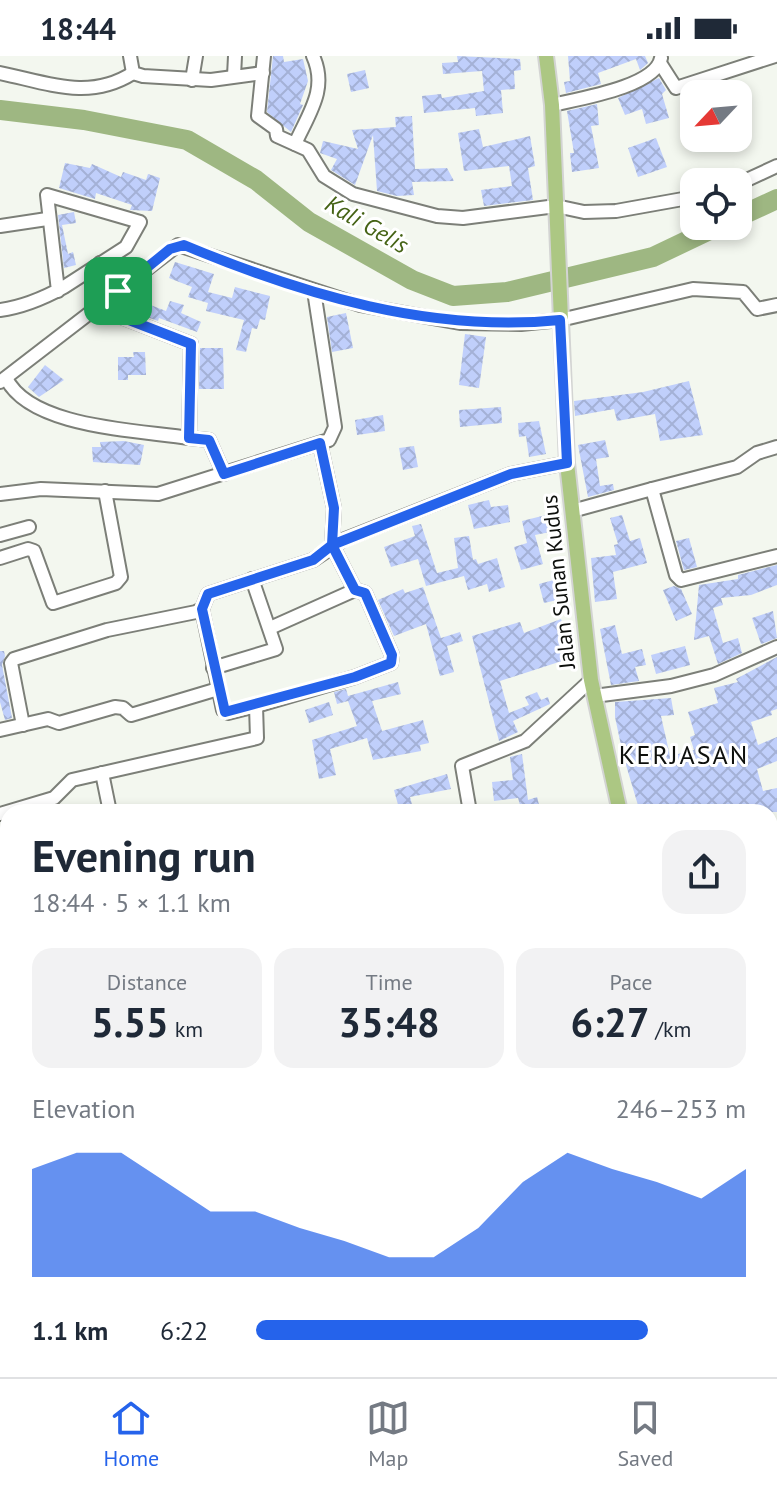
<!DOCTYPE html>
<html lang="en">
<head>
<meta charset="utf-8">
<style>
	body { margin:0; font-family:"PT Sans",sans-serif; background:#f2f2f3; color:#1f2937; height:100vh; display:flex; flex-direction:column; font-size:30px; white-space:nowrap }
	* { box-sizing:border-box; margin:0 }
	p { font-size:26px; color:#747a83 }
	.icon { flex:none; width:44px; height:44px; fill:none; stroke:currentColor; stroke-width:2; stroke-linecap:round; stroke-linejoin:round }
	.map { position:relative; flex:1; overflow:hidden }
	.side { position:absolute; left:0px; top:748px; width:778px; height:574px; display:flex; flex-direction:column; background:#fff; border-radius:24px 24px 0 0; box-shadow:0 4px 12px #0003 }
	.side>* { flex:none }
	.needle { width:52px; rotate:244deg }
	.fabs { position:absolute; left:680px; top:24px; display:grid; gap:16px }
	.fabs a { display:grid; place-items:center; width:72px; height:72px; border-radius:16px; background:#fff; box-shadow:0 4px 12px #0003; font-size:40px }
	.pin { position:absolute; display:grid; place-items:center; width:68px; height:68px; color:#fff; margin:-34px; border-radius:16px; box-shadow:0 4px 12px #0006 }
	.round { display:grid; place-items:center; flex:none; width:84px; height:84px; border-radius:24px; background:#f2f2f3 }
	.summary { display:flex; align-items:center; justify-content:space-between; height:136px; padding:0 32px }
	h1 { font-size:44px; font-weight:700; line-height:60px }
	.stats { display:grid; grid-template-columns:repeat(3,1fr); gap:12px; height:136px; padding:8px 32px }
	.stats div { display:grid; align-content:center; border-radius:20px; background:#f2f2f3; text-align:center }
	.stats b { font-size:40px; font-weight:700 }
	.stats small { font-size:22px; font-weight:400 }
	.stats p { font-size:22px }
	.chart { height:224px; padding:16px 32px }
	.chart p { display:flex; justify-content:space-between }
	.chart svg { width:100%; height:144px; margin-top:8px; fill:#2563eb; opacity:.7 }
	ul { padding:0 32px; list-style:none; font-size:26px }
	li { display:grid; grid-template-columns:128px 96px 1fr; align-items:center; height:60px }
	li i { height:20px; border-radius:10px; background:#2563eb }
	.status { display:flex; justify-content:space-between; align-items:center; height:56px; padding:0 40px; background:#fff; direction:ltr }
	.status svg { height:22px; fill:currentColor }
	.menu { display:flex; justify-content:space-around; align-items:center; height:112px; border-top:2px solid #e0e1e3; background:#fff; font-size:22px; color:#747a83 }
	.menu a { display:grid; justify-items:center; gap:4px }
	.menu .selected { color:#2563eb }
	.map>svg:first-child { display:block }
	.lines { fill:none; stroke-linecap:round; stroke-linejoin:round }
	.river { stroke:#9eb782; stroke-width:20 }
	.building { fill:url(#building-cross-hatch) }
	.minor-casing { stroke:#7c7f78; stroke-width:16 }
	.major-casing { stroke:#d3d4d3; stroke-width:18 }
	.minor { stroke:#fff; stroke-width:12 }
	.major { stroke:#acc783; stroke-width:14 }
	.route-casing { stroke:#fff; stroke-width:16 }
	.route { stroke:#2563eb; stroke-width:10 }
	.labels { text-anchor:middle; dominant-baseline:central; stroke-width:6; stroke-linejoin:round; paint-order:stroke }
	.street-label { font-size:22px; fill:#0d0f0c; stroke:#fff }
	.water-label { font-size:24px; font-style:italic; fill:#456315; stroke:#fff }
	.quarter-label { font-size:26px; letter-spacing:2px; fill:#0d0f0c; stroke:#fff }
</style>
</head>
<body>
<div class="status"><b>18:44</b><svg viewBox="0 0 49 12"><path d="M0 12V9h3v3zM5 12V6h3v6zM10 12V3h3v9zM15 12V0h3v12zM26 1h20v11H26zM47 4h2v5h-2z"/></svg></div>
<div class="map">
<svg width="777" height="1321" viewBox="0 0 777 1321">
	<defs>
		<pattern id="building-cross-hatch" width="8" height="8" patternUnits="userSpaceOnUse" patternTransform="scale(2)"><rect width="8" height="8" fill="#c0cffb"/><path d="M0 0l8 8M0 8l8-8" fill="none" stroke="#a4b1d6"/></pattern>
	</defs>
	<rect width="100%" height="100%" fill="#f3f7ef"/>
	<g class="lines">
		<!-- river -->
		<g class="river">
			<path d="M0,54L84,64L187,84L256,124L309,166L412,224L453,240L507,236L653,201L718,170"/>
			<path d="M738,161L777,143"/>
		</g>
	</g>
	<!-- building -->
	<g class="building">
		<path d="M273,0H283L284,6L303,3L308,25L300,48L303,49L291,76L267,56Z"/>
		<path d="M457,0L520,3L521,14L514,15L515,33L501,34L503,57L476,60L475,52L424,57L422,40L441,38L442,42L484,35L482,15L443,18L442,7L458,6Z"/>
		<path d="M568,0H645L648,7L640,14L636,3L598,17L601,28L566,37L564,26L570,25Z"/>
		<path d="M365,14L369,32L351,36L347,18Z"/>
		<path d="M659,22L666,34L662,38L669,62L646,68L642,53L625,59L618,42Z"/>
		<path d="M597,48L599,69L591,70L599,112L572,116L570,97H574L567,55Z"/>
		<path d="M412,60L415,113L447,112L454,125L412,126L414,139L397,140L377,135L373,79L355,129L331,114L337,103L320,97L323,85L358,93L352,74L396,71L395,61Z"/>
		<path d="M479,73L483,91L530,80L535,110L528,112L533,144L484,150L481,134L512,130L509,110L464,115L458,77Z"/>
		<path d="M656,82L667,111L638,121L628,92Z"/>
		<path d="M65,107L90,112L92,108L121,121L123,116L146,124L148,118L160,122L152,155L130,154L132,149L96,137L95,143L59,132Z"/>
		<path d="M74,156L76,167L62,169L68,198L73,196L76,209L64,212L58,159Z"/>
		<path d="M175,206L214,218L208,236L232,242L235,231L270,240L265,264L260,263L257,273L252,272L246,296L236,294L244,264L206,255L208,247L188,241L192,231L169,222Z"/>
		<path d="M127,240L166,255L170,245L184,249L181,257L201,266L197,276L159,262L158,265L125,253Z"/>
		<path d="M346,257L353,292L332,296L327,261Z"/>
		<path d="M465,278L486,281L479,332L459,329Z"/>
		<path d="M200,292H223L224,333H199Z"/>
		<path d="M133,296H145L146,319H128V324H118V301H134Z"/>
		<path d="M45,309L64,324L39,341L28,331Z"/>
		<path d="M689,325L703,379L660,385L655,358L617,365L614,353L575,360L574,345L643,336Z"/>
		<path d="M501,351L502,367L460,371L459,354Z"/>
		<path d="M383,359L385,375L357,379L355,364Z"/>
		<path d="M539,365L546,398L529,401L526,380L519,381L518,367Z"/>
		<path d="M605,384L609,401L596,403L600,430L613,428L614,434L588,441L578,389Z"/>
		<path d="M124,385L144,389L140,409L93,406L92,391H101L100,386Z"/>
		<path d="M414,390L418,411L403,414L399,392Z"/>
		<path d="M489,444L491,451L508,449L510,466L474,473L468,449Z"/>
		<path d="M546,459L550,476L535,479L543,508L521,514L514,491L527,487L522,465Z"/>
		<path d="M622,459L630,485L640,482L647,507L613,516L617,543L595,546L591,502L616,499L614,489L618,488L610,462Z"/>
		<path d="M421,468L437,517L458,512L454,482L469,480L473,504L476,503L478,508L497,502L505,531L489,536L487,528L468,534L464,520L426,530L418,503L391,511L384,491L415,480L412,470Z"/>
		<path d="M689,482L697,511L684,514L676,485Z"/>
		<path d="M777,509V529L751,539L721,542L723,549L713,552L723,587L738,582L742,597L718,608L709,580L694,584L699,529L738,523V519Z"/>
		<path d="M561,522L566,542L544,547L539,528Z"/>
		<path d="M674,530L681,533L692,558L676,565L663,534Z"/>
		<path d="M423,531L441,582L460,576L463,585L447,590L454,616L440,620L426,568L394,580L378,544L403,533L405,537Z"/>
		<path d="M773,555L777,582L761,588L752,562Z"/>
		<path d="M561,563L566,578L558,581L565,604L500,625L509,657L529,649L525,641L537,636L541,644L548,641L550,648L513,665L518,676L499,685L472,580L520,566L524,577Z"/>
		<path d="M615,569L622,598L642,593L646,609L635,611L639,625L611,629L600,573Z"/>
		<path d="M685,590L690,609L656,618L651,599Z"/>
		<path d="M0,595H4L5,600L2,609L12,662L5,664L0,646Z"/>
		<path d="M777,601V653L771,655L772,659L751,666L758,689L777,681V705L757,713L763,735L777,732V756H696L694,750L640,756L623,699L615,661V646L671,642L674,659L661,660L670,700L694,694L690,681L695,679L688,656L718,647L714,632L738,626L736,623Z"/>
		<path d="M398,626L401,638L372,645L382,675L423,664L429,687L420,689L421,695L373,704L367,682L330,693L336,719L319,723L312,684L357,670L348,645L337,648L334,636L346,633L348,640Z"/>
		<path d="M329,646L333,659L309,667L305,654Z"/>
		<path d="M522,698L528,744L537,741L541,756H522L518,742L494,745L492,726L513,724L510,701Z"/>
		<path d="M447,718L451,733L410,741L414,756H400L394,734Z"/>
	</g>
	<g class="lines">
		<defs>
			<g id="minor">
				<path d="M130,0L133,17L143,20L211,24L263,17"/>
				<path d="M264,0L258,60L276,73L277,80L308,94L324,120L353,138L437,160L463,162L556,150L584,156L616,155L694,141"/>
				<path d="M660,7L676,32L775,0"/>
				<path d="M0,17C48,27 89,45 133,17"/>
				<path d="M234,20L235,0"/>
				<path d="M192,24L196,0"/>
				<path d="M552,49C577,43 656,31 661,2"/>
				<path d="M295,88C309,57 328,33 313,0"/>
				<path d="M738,128L777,110"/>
				<path d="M0,170L47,163"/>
				<path d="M100,207L118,235"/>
				<path d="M98,252L191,288L189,382L209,384L224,418"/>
				<path d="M0,254C23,251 44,242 64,231L126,191L140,166L47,139L58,235"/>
				<path d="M6,322C30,372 138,374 189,382"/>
				<path d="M0,326L178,189L360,249L460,267L521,268L560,264L693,233L743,236L757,253L777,249"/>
				<path d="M652,433L737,411L757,397L777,391"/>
				<path d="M0,438L41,433L158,438L329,384L335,371L314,235"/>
				<path d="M572,455L652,433L676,519L681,524L777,500"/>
				<path d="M0,479L29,471"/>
				<path d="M0,502L28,493L34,495L53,547L116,527L121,521L105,435"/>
				<path d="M202,553L223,654L228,657L256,650"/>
				<path d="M270,572L355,534"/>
				<path d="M213,612L276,593L252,523"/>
				<path d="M594,640L671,630L714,619L777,591"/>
				<path d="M23,669L11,607L14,603L107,574L196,556L202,553L208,538L313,504L343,484L511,418L567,407"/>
				<path d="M0,674L48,663L59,667L115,651L123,652L131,659L218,633"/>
				<path d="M102,717L110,756"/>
				<path d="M470,756L462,710L525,685L591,624"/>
				<path d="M0,758L54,742L72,724L257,682L256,650L355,621L391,607L392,599L365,537L355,534L332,489L334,452L320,387"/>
				<path d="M770,806L777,804"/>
				<path d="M0,859L8,856"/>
				<path d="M0,974L8,972"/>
				<path d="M770,1158L777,1156"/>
				<path d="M72,1314L73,1321"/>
				<path d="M197,1314L215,1321"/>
				<path d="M420,1314L421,1321"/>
				<path d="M452,1314L453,1321"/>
				<path d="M501,1314H511"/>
				<path d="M271,1321V1314"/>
			</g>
			<g id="major">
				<path d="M546,0L552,49L567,407L591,624L620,756"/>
				<path d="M759,1314L760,1321"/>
			</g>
		</defs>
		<!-- minor casing -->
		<use href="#minor" class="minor-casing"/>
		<!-- major casing -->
		<use href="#major" class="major-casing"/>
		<!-- minor -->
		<use href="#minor" class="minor"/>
		<!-- major -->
		<use href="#major" class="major"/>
	</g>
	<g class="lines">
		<defs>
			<path id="route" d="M118,235L98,252L191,288L189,382L209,384L224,418L320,387L334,452L332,489L313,504L208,538L202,553L225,656L355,621L391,607L392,599L365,537L355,534L332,489L511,418L567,407L560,264C431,277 304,239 184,189L170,193L118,235"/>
		</defs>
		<!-- route casing -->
		<use href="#route" class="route-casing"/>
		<!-- route -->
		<use href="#route" class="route"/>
	</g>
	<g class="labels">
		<!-- street labels -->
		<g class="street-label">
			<text transform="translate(558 526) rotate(-96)">Jalan Sunan Kudus</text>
		</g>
		<!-- water labels -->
		<g class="water-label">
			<text transform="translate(367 168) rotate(30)">Kali Gelis</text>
		</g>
		<!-- quarter labels -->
		<g class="quarter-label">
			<text x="684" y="698">KERJASAN</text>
		</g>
	</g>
</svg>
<div class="fabs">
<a><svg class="needle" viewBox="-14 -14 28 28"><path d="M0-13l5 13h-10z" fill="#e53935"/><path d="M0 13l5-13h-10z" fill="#747a83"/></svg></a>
<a><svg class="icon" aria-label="locate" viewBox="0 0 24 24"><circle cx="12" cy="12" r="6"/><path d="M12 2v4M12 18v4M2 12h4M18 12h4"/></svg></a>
</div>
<div class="pin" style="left:118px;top:235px;background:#1e9e55"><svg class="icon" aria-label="arrive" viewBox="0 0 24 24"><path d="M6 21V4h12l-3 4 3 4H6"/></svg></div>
<section class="side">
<div class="summary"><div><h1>Evening run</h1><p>18:44 · 5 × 1.1 km</p></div><a class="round"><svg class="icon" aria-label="share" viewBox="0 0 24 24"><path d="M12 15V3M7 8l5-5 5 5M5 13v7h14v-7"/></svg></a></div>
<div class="stats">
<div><p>Distance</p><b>5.55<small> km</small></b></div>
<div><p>Time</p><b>35:48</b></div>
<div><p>Pace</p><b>6:27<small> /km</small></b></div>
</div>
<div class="chart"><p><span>Elevation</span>246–253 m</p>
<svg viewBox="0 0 160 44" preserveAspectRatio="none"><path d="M0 44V11L10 6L20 6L30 15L40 24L50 24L60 29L70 33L80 38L90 38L100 29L110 15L120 6L130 11L140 15L150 20L160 11V44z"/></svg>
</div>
<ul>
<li><b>1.1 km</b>6:22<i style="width:80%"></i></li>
</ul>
</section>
</div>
<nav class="menu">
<a class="selected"><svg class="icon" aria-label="home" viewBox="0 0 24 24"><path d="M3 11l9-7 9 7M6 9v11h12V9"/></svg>Home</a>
<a><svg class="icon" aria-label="map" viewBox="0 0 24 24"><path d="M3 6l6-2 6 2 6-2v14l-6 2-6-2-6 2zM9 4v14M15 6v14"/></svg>Map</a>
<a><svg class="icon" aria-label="saved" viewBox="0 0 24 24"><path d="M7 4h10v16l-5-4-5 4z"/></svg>Saved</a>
</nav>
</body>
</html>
